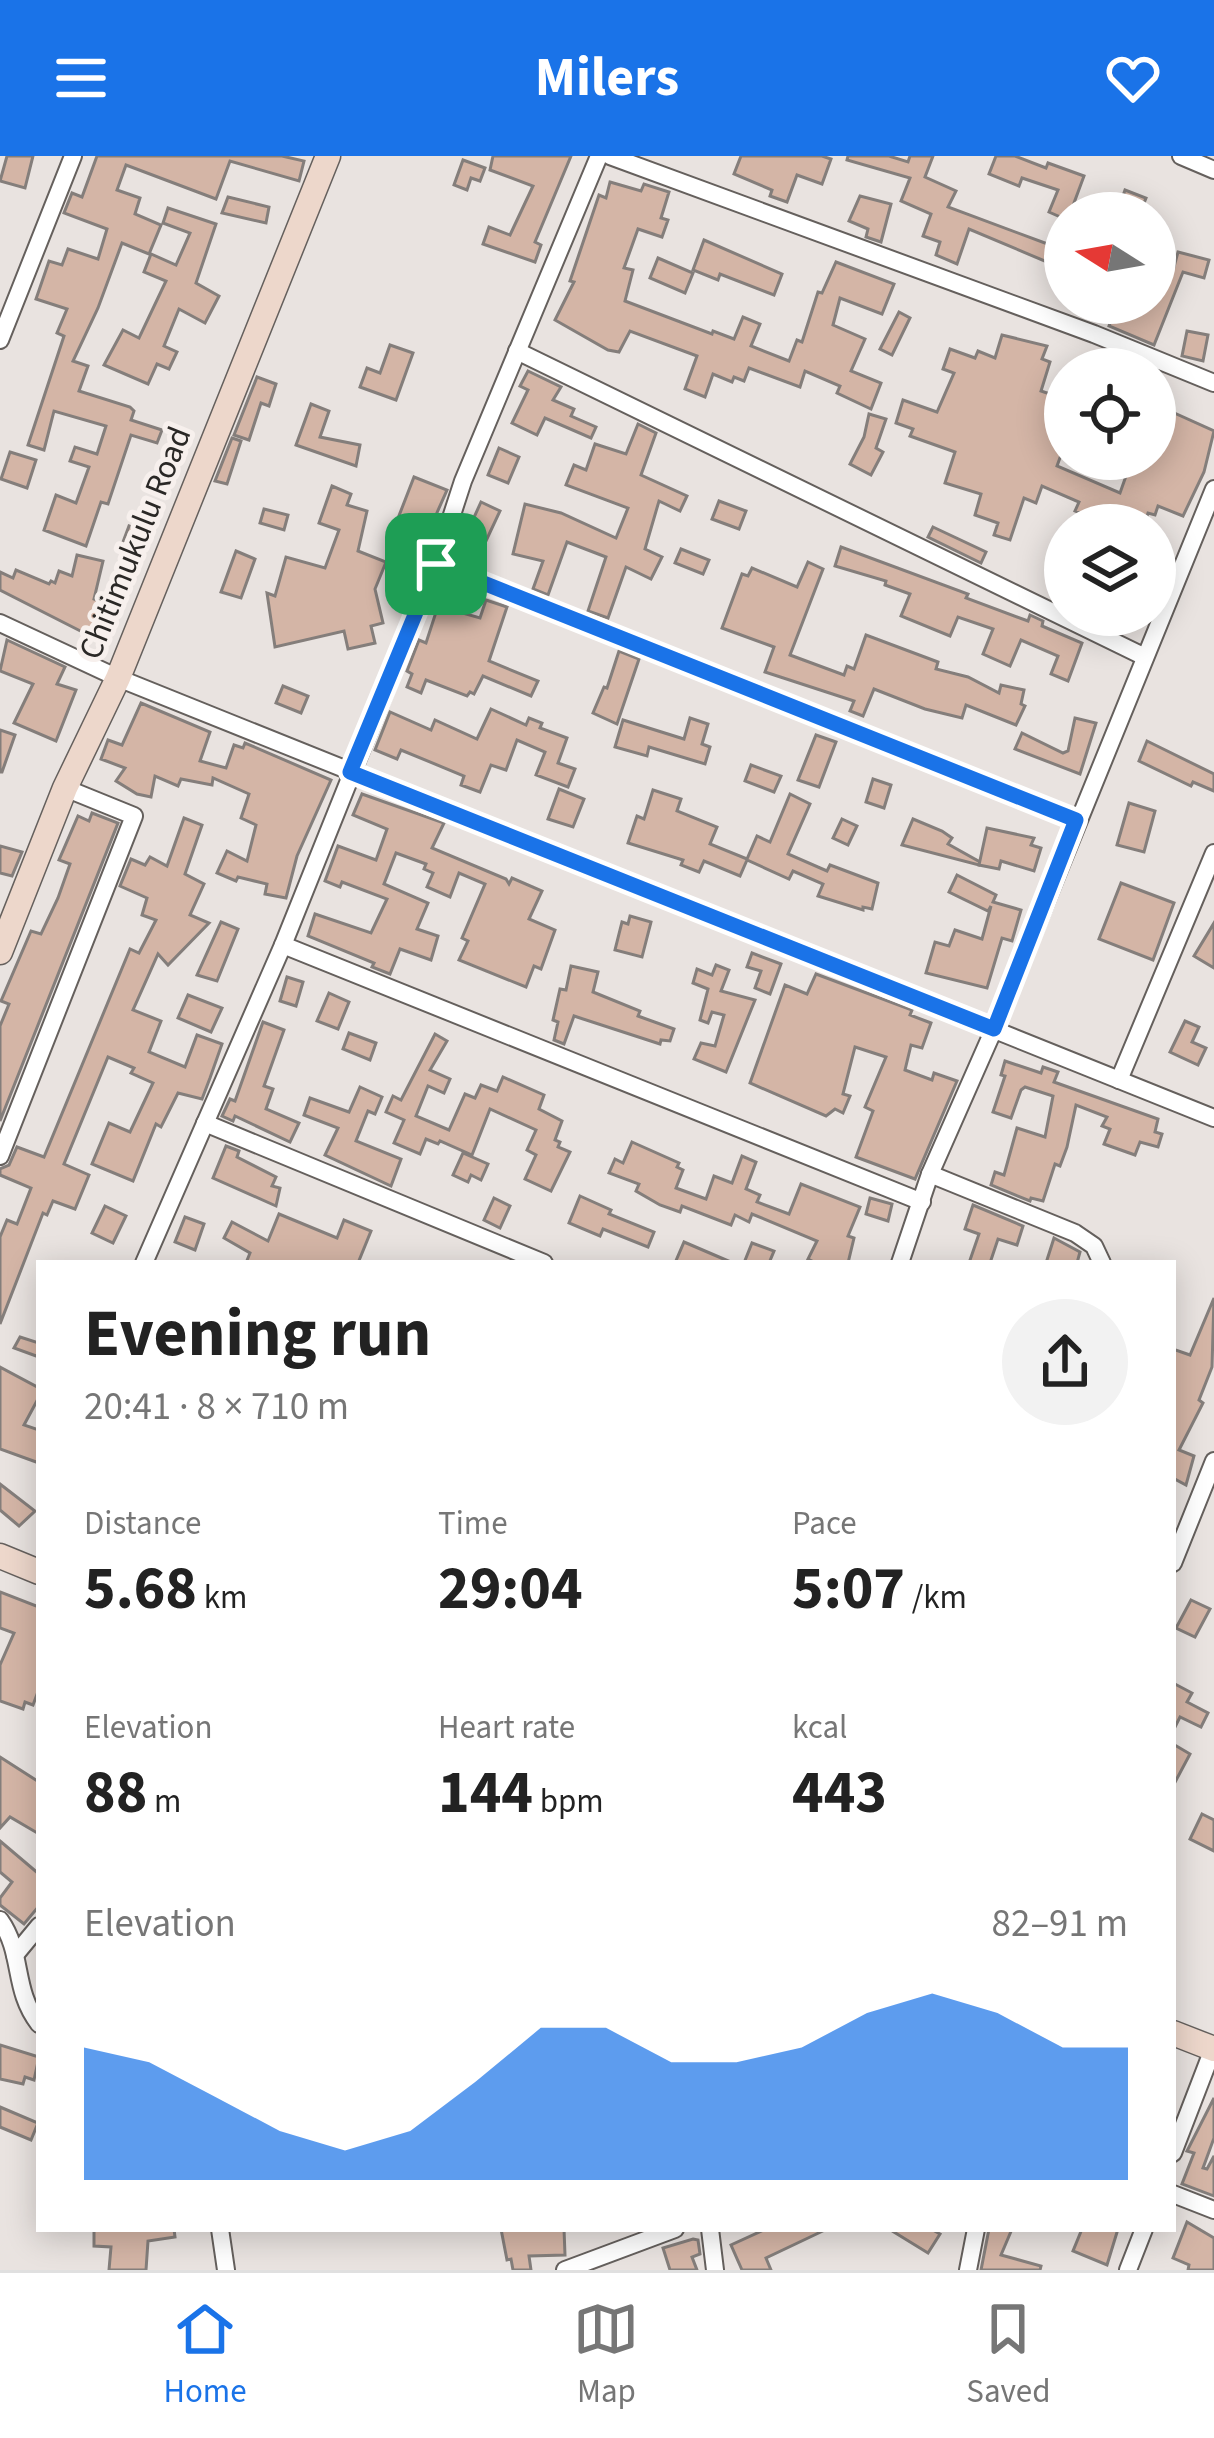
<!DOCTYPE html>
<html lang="en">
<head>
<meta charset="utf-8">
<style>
	body { margin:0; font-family:"Source Sans 3",sans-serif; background:#f2f2f2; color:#222; height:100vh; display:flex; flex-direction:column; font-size:45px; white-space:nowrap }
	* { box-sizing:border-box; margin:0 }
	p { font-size:39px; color:#767676 }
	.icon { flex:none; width:66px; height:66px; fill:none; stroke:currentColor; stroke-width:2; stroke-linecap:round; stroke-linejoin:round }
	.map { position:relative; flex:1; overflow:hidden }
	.details { position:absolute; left:36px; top:1104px; width:1140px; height:972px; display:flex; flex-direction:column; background:#fff; border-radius:0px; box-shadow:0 6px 30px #0003 }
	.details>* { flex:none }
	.needle { width:78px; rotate:281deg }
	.tools { position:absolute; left:1044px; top:36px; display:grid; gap:24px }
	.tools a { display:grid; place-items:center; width:132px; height:132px; border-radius:50%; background:#fff; box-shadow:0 6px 30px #0003; font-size:60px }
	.pin { position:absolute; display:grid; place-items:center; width:102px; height:102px; color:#fff; margin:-51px; border-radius:24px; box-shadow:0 6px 18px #0006 }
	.round { display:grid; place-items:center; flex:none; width:126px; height:126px; border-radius:63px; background:#f2f2f2 }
	.head { display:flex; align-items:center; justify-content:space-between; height:204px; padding:0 48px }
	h1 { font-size:66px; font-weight:700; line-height:90px }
	.figures { display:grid; grid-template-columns:repeat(3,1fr); gap:18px; height:204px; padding:12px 48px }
	.figures div { display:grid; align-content:center }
	.figures b { font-size:60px; font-weight:700 }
	.figures small { font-size:33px; font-weight:400 }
	.figures p { font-size:33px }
	.chart { height:336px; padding:24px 48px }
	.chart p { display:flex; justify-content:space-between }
	.chart svg { width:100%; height:216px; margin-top:12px; fill:#1a73e8; opacity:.7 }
	header { display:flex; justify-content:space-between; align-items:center; height:156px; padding:0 48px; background:#1a73e8; color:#fff; font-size:54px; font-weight:700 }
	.tab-bar { display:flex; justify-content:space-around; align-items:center; height:168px; border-top:3px solid #e0e0e0; background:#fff; font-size:33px; color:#767676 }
	.tab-bar a { display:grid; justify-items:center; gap:6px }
	.tab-bar .active { color:#1a73e8 }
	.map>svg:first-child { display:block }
	.building { fill:#d4b5a6; stroke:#847e7b; stroke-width:3 }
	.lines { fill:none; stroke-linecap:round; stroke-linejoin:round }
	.street-casing { stroke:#65605d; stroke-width:20 }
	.secondary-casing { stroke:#65605d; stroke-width:27 }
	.street { stroke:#fff; stroke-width:16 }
	.secondary { stroke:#edd7cb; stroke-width:24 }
	.route-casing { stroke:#fff; stroke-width:24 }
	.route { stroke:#1a73e8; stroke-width:15 }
	.labels { text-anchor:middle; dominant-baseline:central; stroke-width:10; stroke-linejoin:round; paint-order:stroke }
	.street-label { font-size:33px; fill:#2a2826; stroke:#f7f0ed }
</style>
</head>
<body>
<header><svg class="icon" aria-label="menu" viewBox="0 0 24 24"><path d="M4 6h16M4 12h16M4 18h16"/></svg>Milers<svg class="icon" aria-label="heart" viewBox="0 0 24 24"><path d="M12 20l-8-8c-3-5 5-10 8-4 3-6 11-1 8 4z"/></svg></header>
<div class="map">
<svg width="1214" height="2114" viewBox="0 0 1214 2114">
	<rect width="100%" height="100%" fill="#e9e3e0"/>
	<!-- building -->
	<g class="building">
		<path d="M7,0H33L25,32L0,25Z"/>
		<path d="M97,0H282L304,5L299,25L230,5L216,43L126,9L117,34L140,42L135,58L161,69L149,98L122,87L98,152L73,205L88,210L79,235L130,251L134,255L131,264L162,274L157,287L131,279L108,348L101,346L86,390L44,374L56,339L76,347L89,311L70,305L75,291L97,298L106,270L54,255L44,294L28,289L64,180L57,177L67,153L36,143L49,105L62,109L68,93L98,103L107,73L64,57L72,37L82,41Z"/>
		<path d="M493,0H571L535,86L541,89L535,106L483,88L489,71L510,79L533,30L490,14Z"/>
		<path d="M741,0H822L831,3L822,28L797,19L787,46L770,40L772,34L734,18Z"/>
		<path d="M848,0H889L908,6L910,0H933L925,21L956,35L948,51L1053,90L1047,106L969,73L957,108L936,99L940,86L923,80L931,58L901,45L910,22L847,4Z"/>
		<path d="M996,0H1015L1046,12L1048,7L1084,20L1074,47L1098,57H1065V63L1049,56L1058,34L1022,22L1019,30L989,18Z"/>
		<path d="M463,4L485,12L480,25L471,22L467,34L454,29Z"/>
		<path d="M610,26L641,35L644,28L669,36L661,62L668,64L662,81L638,73L624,112L633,114L625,145L712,178L713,175L734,183L743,161L760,168L751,190L789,205L797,184L802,186L818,136L822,137L836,106L894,128L882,158L840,142L833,169L865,183L851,215L881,227L871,253L837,237L840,230L805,215L800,231L749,212L744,225L734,221L732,226L713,218L705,241L685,233L697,200L630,175L619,196L608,194L555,164L574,126L570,125L599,39L606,42Z"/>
		<path d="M1125,34L1146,42L1140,57H1117Z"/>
		<path d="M860,40L891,48L881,86L866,81L868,73L849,65Z"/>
		<path d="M228,41L269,51L266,67L222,57Z"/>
		<path d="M168,52L216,68L196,127L219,140L205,167L179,153L164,190L177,196L169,213L157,208L148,228L104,209L123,174L139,182L166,125L144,116L151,98L176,109L190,77L163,67Z"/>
		<path d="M704,84L782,118L774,139L720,118L718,124L693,114Z"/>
		<path d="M1178,96L1209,104L1204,122L1183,116L1154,189L1109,170L1117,147H1155V110L1174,111Z"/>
		<path d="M658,102L693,117L685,137L650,122Z"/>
		<path d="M899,156L910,162L892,199L880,193Z"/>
		<path d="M1187,175L1208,179L1203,205L1182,200Z"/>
		<path d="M1002,179L1047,190L1042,203L1050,206L1041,235L1065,243L1061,262L1065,263V288L1057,310L1120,337L1132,303H1155V271L1161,251L1214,275L1204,316L1183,360L1158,350L1155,359L1148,357L1144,369H1109L1075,355L1079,346L1042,330L1036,347L1024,342L1010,384L994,379L998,367L975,359L981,338L945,327L955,296L910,280L913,273L896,267L903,244L937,256L954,217L943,213L950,193L975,202L978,195L995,202Z"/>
		<path d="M390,189L413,197L396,244L360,231L367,212L380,217Z"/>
		<path d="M528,215L561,231L553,244L574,253L571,260L596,271L591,282L545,262L537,279L512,267L528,234L520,230Z"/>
		<path d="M257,221L276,228L269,250L261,247L249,284L234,279Z"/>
		<path d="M311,248L329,255L320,281L360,289L356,310L296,289Z"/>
		<path d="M869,258L886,263L876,292L883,296L871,319L850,308L864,281Z"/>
		<path d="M638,268L656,277L641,319L687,340L680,355L659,345L645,393L662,401L651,423L626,411L608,462L588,455L606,401L567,386L548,439L533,433L543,405L513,398L525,348L561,357L616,382L628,352L566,329L574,309L586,314L595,288L626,298Z"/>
		<path d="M232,282L241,285L227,328L215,325Z"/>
		<path d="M499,292L519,301L508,327L488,319Z"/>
		<path d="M10,296L36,304L27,332L1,323Z"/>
		<path d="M414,321L447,334L417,402L388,388Z"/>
		<path d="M332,330L351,338L347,349L367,355L358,395L386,406L375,433L383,467L371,470L375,487L348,493L344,475L275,491L267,437L275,440L286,401L325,412L339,374L319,367Z"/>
		<path d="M719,345L746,355L739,373L712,363Z"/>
		<path d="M481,346L500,355L485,387L466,379Z"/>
		<path d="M264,353L288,359L284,374L260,367Z"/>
		<path d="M129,370L147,377L142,392L123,386Z"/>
		<path d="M933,371L986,396L981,407L928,381Z"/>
		<path d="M841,391L968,438L966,442L1028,465L1030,459L1043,465L1042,470L1082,487L1068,525L1051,518L1058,500L1021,484L1010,510L983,498L993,473L958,461L950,480L901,460L910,438L885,429L886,425L835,410Z"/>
		<path d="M681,393L709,404L703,418L675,407Z"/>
		<path d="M236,395L255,403L241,442L221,436Z"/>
		<path d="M77,399L103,405L94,443L118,452L104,487L0,434V416L13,422L16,414L49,428L51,425L55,427L59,415L72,420Z"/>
		<path d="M808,406L823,413L790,499L844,519L847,510L854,513L866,479L938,506L936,513L968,521L999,537L1001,529L1024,534L1021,548L1025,550L1016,569L966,549L962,562L925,553L874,533L863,560L850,555L854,545L765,516L774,491L722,472L742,418L748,420L752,412L797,431Z"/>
		<path d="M486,444L507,451L489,505L538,525L531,540L483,520L474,538L470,536L467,540L426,524L421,537L407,531L412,518L407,515L419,484L426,487L438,450L480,462Z"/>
		<path d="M7,484L65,511L57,528L76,534L56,585L14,567L33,528L0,515Z"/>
		<path d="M619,495L639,503L617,568L593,557L604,531L607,532Z"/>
		<path d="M283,530L308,540L301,557L276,547Z"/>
		<path d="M141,547L210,576L200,605L226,612L234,589L243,592L245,587L331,624L297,700L286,742L265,738L267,728L238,721L236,725L217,717L227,695L247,705L256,669L241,662L249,638L213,622L212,629L181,623L178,630L155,620L151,641L137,638L116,625L125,612L101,603L108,584L122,589Z"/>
		<path d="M491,553L526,569L529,562L542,567L540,572L567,582L558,607L575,613L568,631L536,619L545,596L517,584L506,614L491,609L480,636L461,629L464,620L401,594L397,603L375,594L390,556L431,574L435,564L477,583Z"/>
		<path d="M690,562L708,568L702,588L710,591L705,608L649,591L647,600L615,591L623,564L684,583Z"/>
		<path d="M1075,562L1096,567L1080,618L1015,593L1022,577L1063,597L1068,595Z"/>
		<path d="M0,574L15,579L2,616H0Z"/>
		<path d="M816,579L836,586L819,631L798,624Z"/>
		<path d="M1147,585L1214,618V635L1193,626L1191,630L1139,605Z"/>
		<path d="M751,609L781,620L774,636L745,625Z"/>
		<path d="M873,623L891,629L884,652L866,646Z"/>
		<path d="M559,633L584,643L573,671L548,663Z"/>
		<path d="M653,634L681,643L677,655L717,671L710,688L747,703L757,680L770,686L790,638L810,648L788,698L827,715L830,709L878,727L872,753L863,751V754L818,740L823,728L793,715L789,723L747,704L740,720L704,705L699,716L681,709L683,704L628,687L637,660L644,663Z"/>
		<path d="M362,638L444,667L432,692L506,723L509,728L512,722L542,735L529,763L555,774L541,813L534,810L526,831L459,804L468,785L462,782L485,728L459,717L450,741L427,731L433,717L424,713L426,708L396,697L384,728L428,747L417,773L438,780L431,804L400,793L390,818L372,811L374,807L308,780L315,758L371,777L387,743L342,726L340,731L325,725L338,690L376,704L387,673L353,659Z"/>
		<path d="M1129,647L1155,655L1144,696L1117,689Z"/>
		<path d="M92,657L118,667L0,965V870L9,848L1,845L31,775L41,778L58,742L70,708L59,704L78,660L89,665Z"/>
		<path d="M184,662L202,669L185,718L204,728L190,759L209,767L168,809L158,798L133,854L161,865L149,896L185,911L197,879L222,888L210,922L202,943L178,937L161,971L156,968L133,1025L92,1008L109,967L130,976L153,927L131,917L134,912L108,901L64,1008L89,1019L75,1053L53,1045L47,1059L43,1057L0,1168V1081L7,1064L17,1068L31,1032L0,1019V1013L9,1009L17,991L44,1001L130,793L139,797L156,764L142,759L147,742L120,730L131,703L145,709L150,701L167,710Z"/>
		<path d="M842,663L857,670L848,689L833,682Z"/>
		<path d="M913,663L942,675L952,682L948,688L980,706L979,709L902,689Z"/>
		<path d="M987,672L1034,682L1031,689L1041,692L1034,715L1001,705L999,713L979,709Z"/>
		<path d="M0,690L22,696L12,720L0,717Z"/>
		<path d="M957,719L996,739L993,746L1021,754L1012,785L1002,782L987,832L926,817L935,786L949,790L955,774L982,783L991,750L988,755L949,736Z"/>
		<path d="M1121,727L1174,747L1153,804L1099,783Z"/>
		<path d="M630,760L651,766L642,801L615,794L622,766L628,768Z"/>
		<path d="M221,766L238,773L217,825L197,819Z"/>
		<path d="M1214,767V812L1194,800Z"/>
		<path d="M752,797L781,808L770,838L755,832L761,815L747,811Z"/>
		<path d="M716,809L729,814L721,835L755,844L726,916L694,903L701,887L715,890L724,859L712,856L708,867L700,864L708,833L693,827L697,813L712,819Z"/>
		<path d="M571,810L598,816L593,836L640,855L638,860L674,873L670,885L661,884L660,888L574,860L564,888L554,884L558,866L553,864L560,833L566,834Z"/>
		<path d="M816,818L912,854L910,859L931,867L922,892L911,889L905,914L932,924L934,917L957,925L915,1023L856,1001L873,955L865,951L886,901L855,891L843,938L850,940L843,957L835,953L826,960L750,927L785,829L807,838Z"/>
		<path d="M287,821L303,826L296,850L280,845Z"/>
		<path d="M329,837L349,846L338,873L317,865Z"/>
		<path d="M188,839L222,852L211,876L178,862Z"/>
		<path d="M1185,865L1199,871L1192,886L1206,892L1198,909L1170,896Z"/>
		<path d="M263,866L284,874L264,930L273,933L266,953L299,967L290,986L235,960L233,965L222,960L230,943L235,945Z"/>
		<path d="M349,877L376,887L370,904L343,893Z"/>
		<path d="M435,878L447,885L430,914L450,923L444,937L428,930L416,960L449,974L465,938L475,942L481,929L497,935L503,921L544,939L539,953L562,965L555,984L560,986L558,991L570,996L551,1035L525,1023L536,999L527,994L536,974L490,953L472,999L440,985L438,988L426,983L420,998L394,987L404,964L386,956L393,940L401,944Z"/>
		<path d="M1005,905L1041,917L1043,911L1058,916L1054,926L1158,963L1155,976L1162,978L1158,991L1140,986L1135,999L1104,988L1110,973L1102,970L1107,961L1076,949L1067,991L1060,1010L1055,1008L1043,1045L1031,1042L1030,1045L991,1029L995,1016L1004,1019L1017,972L1045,981L1053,940L1025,931L1021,934L1011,962L993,956L1005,920L1001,919Z"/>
		<path d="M360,931L382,941L375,958L368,955L356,985L401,1003L391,1030L325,999L338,972L304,959L310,942L349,956Z"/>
		<path d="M632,986L679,1007L677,1011L683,1014L676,1032L706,1043L714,1020L732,1027L742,1000L756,1006L746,1033L760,1039L757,1046L789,1058L801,1028L860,1051L848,1080L854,1082L848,1107H816L808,1103L817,1085L752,1058L749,1066L735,1059L731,1069L682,1050L680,1056L660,1049L636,1035L639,1028L609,1017L615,1003L623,1007Z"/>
		<path d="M226,990L239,995L237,1001L276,1021L272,1030L280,1032L276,1050L213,1022Z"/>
		<path d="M463,997L488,1008L481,1024L471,1019L468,1026L453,1019Z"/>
		<path d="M580,1040L611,1054L609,1058L654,1076L648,1091L603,1073L600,1080L569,1067Z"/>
		<path d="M494,1042L510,1050L500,1072L484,1064Z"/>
		<path d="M870,1042L892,1048L888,1065L866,1058Z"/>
		<path d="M973,1049L1023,1070L1017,1089L998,1083L990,1107H969L979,1078L965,1073Z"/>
		<path d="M105,1050L126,1060L113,1087L92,1077Z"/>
		<path d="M279,1058L337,1082L344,1064L371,1075L358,1107H246L250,1097L224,1082L232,1066L268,1085Z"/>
		<path d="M185,1061L204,1068L195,1094L175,1086Z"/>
		<path d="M1054,1082L1080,1096L1077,1107H1046Z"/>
		<path d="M684,1086L733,1107H675Z"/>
		<path d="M752,1087L774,1095L769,1107H744Z"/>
		<path d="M1214,1142L1212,1211L1199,1244L1203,1247L1179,1294L1194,1300L1186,1329L1173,1322V1193L1190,1199Z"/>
		<path d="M20,1181L39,1187V1201L14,1192Z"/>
		<path d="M0,1211L39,1232V1241L24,1269L39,1274V1307L0,1293Z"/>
		<path d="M0,1328L35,1355L19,1370L0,1354Z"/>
		<path d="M0,1436L39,1451V1533L33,1549L25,1546L23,1553L0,1545V1509L14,1477L0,1472Z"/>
		<path d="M1191,1444L1210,1453L1195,1481L1176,1472Z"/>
		<path d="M1173,1527L1192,1537L1187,1546L1208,1557L1201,1571L1180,1561L1173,1575Z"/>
		<path d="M1173,1588L1190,1598L1173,1630Z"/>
		<path d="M0,1601L39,1626V1678L10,1661L0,1672Z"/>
		<path d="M1202,1658L1214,1664V1695L1190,1683Z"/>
		<path d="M0,1685L39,1718V1750L24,1768L0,1749V1742L12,1726L0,1716Z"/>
		<path d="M0,1889L39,1901L34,1924L25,1921L23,1928L0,1923Z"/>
		<path d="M1214,1942V1982L1203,2012L1207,2013L1214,2000V2040L1182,2028L1194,1997L1187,1995Z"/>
		<path d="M0,1951L38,1967L31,1984L0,1971Z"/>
		<path d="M1187,2066L1214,2082V2114H1188L1189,2109L1173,2102Z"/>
		<path d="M94,2073H174L175,2081L148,2085L146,2114H109L111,2091L94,2090Z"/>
		<path d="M501,2073H564L565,2099L529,2100L531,2114H513L511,2103L507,2104Z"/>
		<path d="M766,2073H827L766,2102L771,2114H742L731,2089Z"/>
		<path d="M889,2073H931L940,2078L928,2097Z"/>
		<path d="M989,2073H1012L1001,2099L1041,2110L1040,2114H981Z"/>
		<path d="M1082,2073H1118L1107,2109L1073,2095Z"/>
		<path d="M693,2083L698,2084L700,2098L692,2101L697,2114H670L663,2092Z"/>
	</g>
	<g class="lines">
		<defs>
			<g id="street">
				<path d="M610,0L1094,178L1214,227"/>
				<path d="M1181,0L1214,14"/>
				<path d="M0,184L73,0"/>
				<path d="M517,195L1145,501"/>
				<path d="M436,408L1076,664"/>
				<path d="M0,467L118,522L1214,962"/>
				<path d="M283,789L922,1046"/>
				<path d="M1119,924L1214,697"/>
				<path d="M205,967L544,1107"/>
				<path d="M0,1000L134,660L65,632"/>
				<path d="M930,1018L1075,1077L1094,1090L1102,1107"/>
				<path d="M144,1107L283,789L436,408L463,325L599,0"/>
				<path d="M900,1107L930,1018L994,873L1214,333"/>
				<path d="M1173,1407L1214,1305"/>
				<path d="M0,1764C24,1798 12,1833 39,1868"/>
				<path d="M15,1799L39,1770"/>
				<path d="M1173,1997L1213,1893"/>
				<path d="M1173,2038L1214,2054"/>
				<path d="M220,2073L226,2114"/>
				<path d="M710,2073L715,2114"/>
				<path d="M565,2114L675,2073"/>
				<path d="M968,2114L976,2073"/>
				<path d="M1128,2114L1144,2073"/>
			</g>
			<g id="secondary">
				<path d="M0,796L65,632L118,522L328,0"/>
				<path d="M0,1400L39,1416"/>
				<path d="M1173,1877L1214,1893"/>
			</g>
		</defs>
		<!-- street casing -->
		<use href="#street" class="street-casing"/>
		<!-- secondary casing -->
		<use href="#secondary" class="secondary-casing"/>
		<!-- street -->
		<use href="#street" class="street"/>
		<!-- secondary -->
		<use href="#secondary" class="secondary"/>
	</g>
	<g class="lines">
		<defs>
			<path id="route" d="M436,408L1076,664L994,873L350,616Z"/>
		</defs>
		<!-- route casing -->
		<use href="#route" class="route-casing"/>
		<!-- route -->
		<use href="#route" class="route"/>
	</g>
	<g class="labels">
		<!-- street labels -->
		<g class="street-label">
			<text transform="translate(135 387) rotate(-68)">Chitimukulu Road</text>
		</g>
	</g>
</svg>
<div class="tools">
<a><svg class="needle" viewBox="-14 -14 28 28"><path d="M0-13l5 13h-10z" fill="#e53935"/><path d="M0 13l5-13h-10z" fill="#767676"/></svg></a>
<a><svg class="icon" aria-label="locate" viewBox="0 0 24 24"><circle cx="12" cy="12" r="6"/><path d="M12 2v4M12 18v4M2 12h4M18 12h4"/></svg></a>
<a><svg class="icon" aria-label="layers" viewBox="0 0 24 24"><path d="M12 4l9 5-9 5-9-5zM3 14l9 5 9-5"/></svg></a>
</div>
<div class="pin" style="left:436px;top:408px;background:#1e9e55"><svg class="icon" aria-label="arrive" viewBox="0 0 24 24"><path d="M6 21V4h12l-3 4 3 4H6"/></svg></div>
<section class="details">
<div class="head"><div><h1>Evening run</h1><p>20:41 · 8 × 710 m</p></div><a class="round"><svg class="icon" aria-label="share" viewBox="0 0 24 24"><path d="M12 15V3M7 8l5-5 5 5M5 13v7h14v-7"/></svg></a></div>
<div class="figures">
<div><p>Distance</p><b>5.68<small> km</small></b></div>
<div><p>Time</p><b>29:04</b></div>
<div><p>Pace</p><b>5:07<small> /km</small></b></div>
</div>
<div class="figures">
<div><p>Elevation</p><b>88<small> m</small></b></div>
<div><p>Heart rate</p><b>144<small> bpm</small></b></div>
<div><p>kcal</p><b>443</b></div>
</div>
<div class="chart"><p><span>Elevation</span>82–91 m</p>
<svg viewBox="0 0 160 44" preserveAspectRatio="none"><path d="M0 44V17L10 20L20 27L30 34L40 38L50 34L60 24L70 13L80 13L90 20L100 20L110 17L120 10L130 6L140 10L150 17L160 17V44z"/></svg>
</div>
</section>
</div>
<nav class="tab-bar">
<a class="active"><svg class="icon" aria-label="home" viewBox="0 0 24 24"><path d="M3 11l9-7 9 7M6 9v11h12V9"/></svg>Home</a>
<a><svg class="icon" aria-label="map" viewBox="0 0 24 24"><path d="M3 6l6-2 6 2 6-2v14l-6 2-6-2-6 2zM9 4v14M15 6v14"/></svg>Map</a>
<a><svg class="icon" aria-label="saved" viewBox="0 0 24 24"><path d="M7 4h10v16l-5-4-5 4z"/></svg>Saved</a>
</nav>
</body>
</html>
